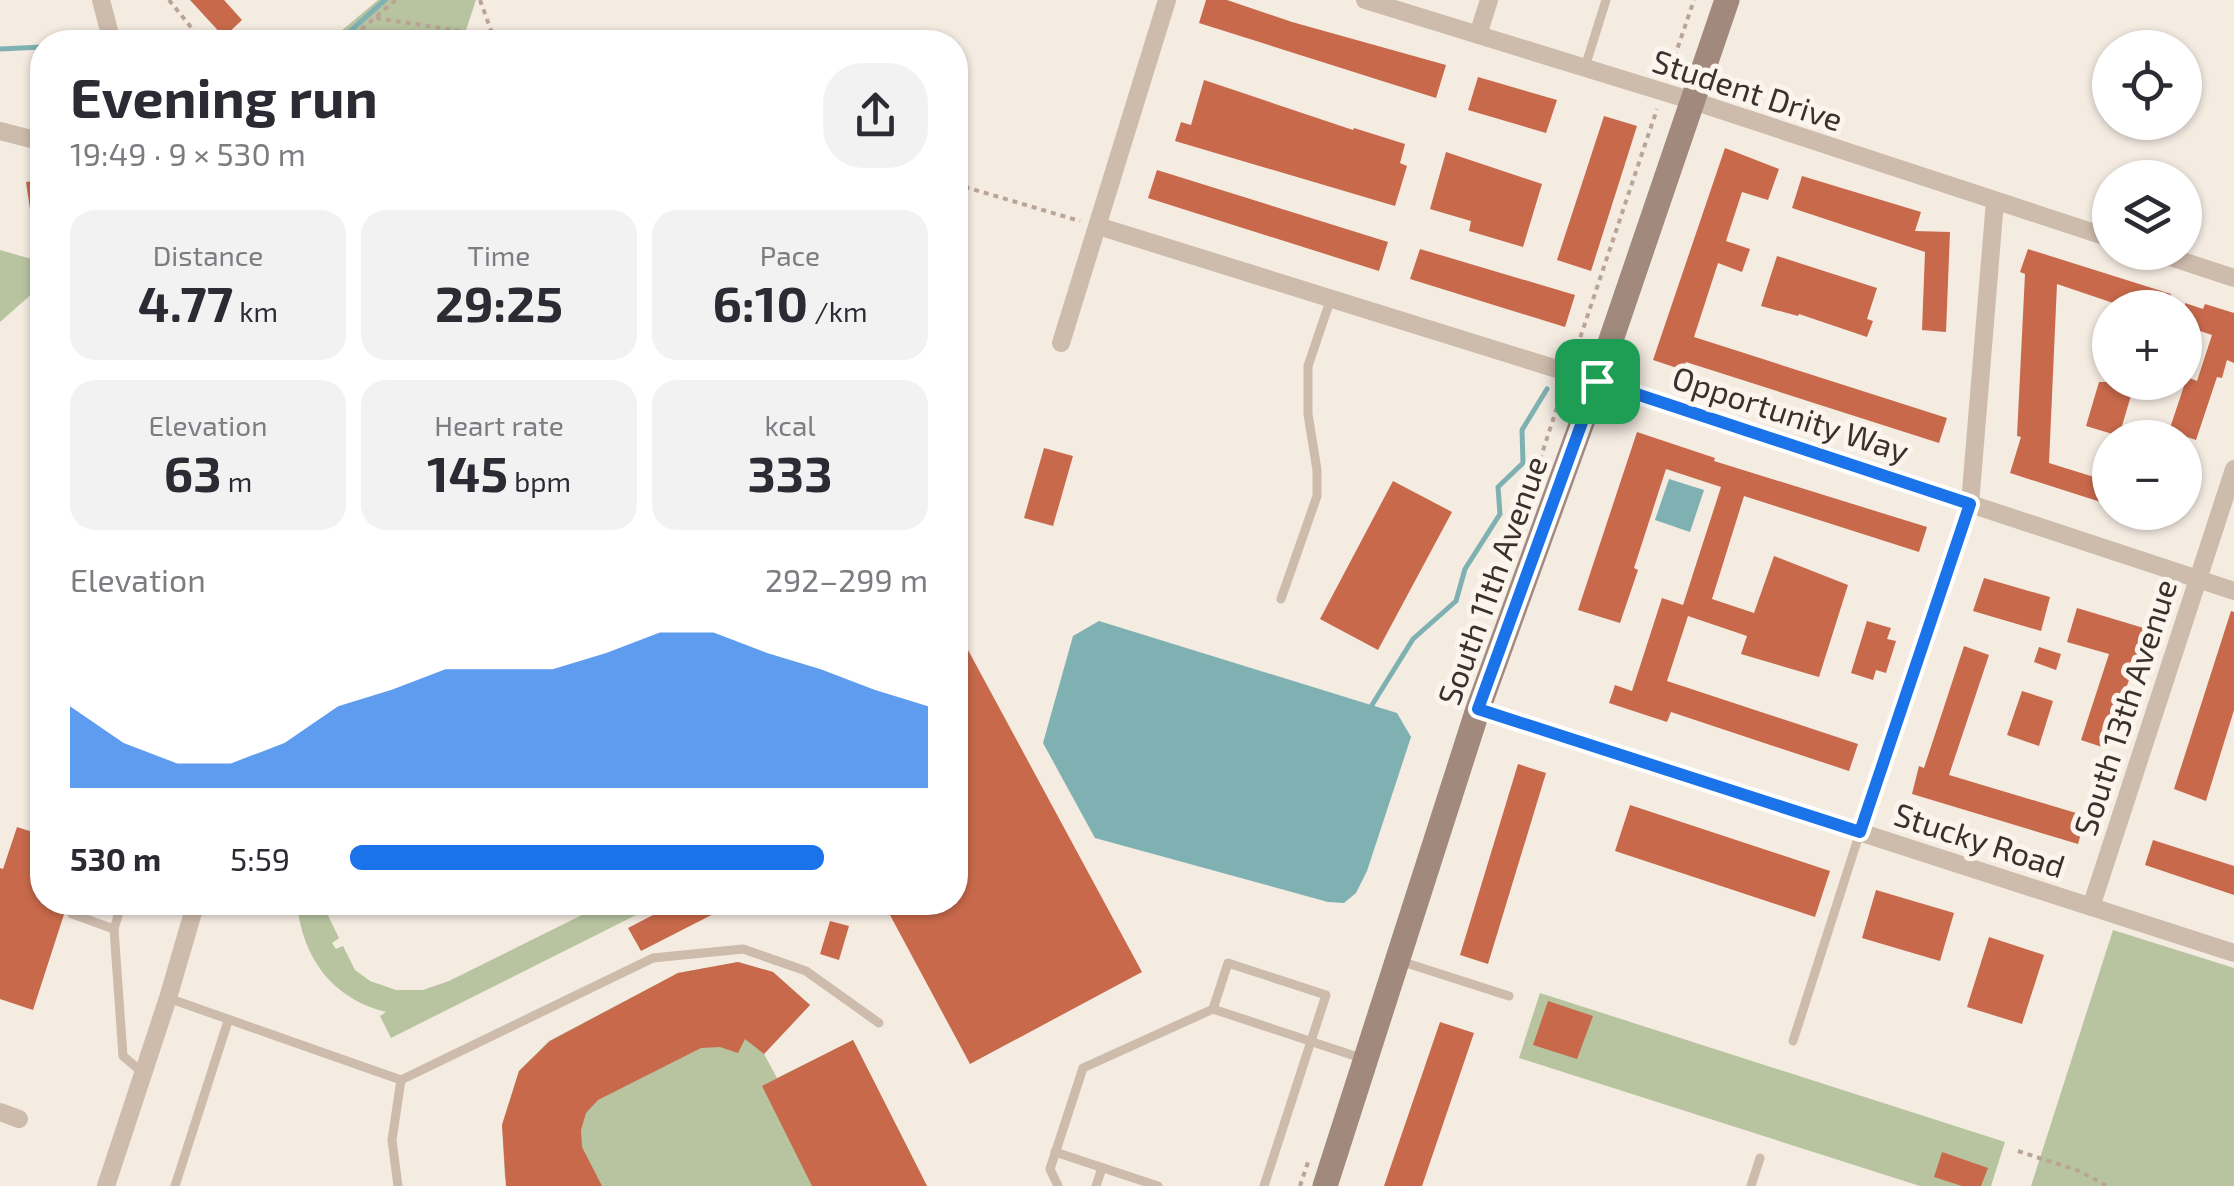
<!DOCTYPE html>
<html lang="en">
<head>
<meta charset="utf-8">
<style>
	body { margin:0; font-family:"Exo 2",sans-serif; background:#f2f2f3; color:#2b2b33; height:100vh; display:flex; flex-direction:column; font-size:38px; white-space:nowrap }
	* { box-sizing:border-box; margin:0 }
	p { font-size:32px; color:#7c7c81 }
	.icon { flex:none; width:55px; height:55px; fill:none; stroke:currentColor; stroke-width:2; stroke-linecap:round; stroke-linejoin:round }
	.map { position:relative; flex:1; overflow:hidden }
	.panel { position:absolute; left:30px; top:30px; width:938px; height:885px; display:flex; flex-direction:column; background:#fff; border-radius:40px; box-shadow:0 2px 8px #0004 }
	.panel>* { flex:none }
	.buttons { position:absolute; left:2092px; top:30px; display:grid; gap:20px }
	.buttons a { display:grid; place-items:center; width:110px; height:110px; border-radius:50%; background:#fff; box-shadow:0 2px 8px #0004; font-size:50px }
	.pin { position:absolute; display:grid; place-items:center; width:85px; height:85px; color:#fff; margin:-42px; border-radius:20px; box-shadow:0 5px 15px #0006 }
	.round { display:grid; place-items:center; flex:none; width:105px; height:105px; border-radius:40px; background:#f2f2f3 }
	.summary { display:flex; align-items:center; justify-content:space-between; height:170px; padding:0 40px }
	h1 { font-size:55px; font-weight:700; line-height:75px }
	.stats { display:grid; grid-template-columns:repeat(3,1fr); gap:15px; height:170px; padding:10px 40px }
	.stats div { display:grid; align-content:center; border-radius:25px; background:#f2f2f3; text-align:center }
	.stats b { font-size:50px; font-weight:700 }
	.stats small { font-size:28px; font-weight:400 }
	.stats p { font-size:28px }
	.chart { height:280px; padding:20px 40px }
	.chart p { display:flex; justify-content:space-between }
	.chart svg { width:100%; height:180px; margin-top:10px; fill:#1a73e8; opacity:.7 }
	ul { padding:0 40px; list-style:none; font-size:32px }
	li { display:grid; grid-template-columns:160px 120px 1fr; align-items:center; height:75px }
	li i { height:25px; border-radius:12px; background:#1a73e8 }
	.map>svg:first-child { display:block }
	.green { fill:#b8c4a0 }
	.water { fill:#7fb0b2 }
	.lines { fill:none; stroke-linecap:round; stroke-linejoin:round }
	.stream { stroke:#7fb0b2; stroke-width:5 }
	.building { fill:#c8694b }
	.path { stroke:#b9a596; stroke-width:4; stroke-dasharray:5 5; stroke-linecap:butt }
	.lane { stroke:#cdbbac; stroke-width:9 }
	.street { stroke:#cdbbac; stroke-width:18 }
	.secondary { stroke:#a18a7d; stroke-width:25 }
	.route-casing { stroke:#fff; stroke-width:20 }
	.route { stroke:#1a73e8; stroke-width:12 }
	.labels { text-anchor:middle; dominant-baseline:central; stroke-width:10; stroke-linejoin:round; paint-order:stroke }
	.street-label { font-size:32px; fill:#3b302b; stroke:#fbf5ee }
</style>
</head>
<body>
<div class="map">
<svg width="2234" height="1186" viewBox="0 0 2234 1186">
	<rect width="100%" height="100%" fill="#f4ebe1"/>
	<!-- green -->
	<g class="green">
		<path d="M378,0H476L462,42H328Z"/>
		<path d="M0,250L42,262V285L0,322Z"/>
		<path d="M297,903H322L339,938L332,943L336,949L343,946L355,970L370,981L396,990H423L449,981L606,903H660L391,1038L380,1016L386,1012C332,999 302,957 297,903Z"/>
		<path d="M2113,930L2234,968V1186H2031Z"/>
		<path d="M738,962L773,972L810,1005L764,1054L777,1078L853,1040L927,1186H535L558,1154L505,1179L502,1125L519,1071L549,1041L678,973Z"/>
		<path d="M1540,993L2005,1142L1991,1186H1920L1519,1058Z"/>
	</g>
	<!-- water -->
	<g class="water">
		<path d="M1669,479L1704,490L1690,532L1655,520Z"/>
		<path d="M1099,621L1397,713L1411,737L1367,871L1356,893L1344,903L1328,902L1095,838L1043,743L1073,636Z"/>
	</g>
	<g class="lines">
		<!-- stream -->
		<g class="stream">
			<path d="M338,42L385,0"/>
			<path d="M0,49L42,47"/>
			<path d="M1372,705L1413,639L1456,601L1465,569L1500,514L1498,487L1523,463L1522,430L1547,389"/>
		</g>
	</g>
	<!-- building -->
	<g class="building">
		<path d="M190,0H224L242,20L224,37Z"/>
		<path d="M1206,0H1227L1292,22L1446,65L1436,98L1199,23Z"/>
		<path d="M1478,77L1557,100L1546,133L1468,110Z"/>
		<path d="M1204,80L1353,130L1354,128L1405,144L1400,163L1407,166L1395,206L1175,141L1181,122L1191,125Z"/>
		<path d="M1604,116L1637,126L1591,271L1557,260Z"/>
		<path d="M1725,148L1779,169L1768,200L1742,192L1726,241L1750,249L1742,272L1718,263L1694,337L1947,418L1939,443L1686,362L1683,370L1653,360Z"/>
		<path d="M1446,152L1542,184L1523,247L1469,231L1471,221L1430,209Z"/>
		<path d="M1157,170L1388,242L1379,271L1148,198Z"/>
		<path d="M1802,176L1921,212L1915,231L1950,232L1946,332L1922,330L1925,252L1792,208Z"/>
		<path d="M42,180V235L34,236L26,182Z"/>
		<path d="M1420,249L1575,295L1565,327L1410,279Z"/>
		<path d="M2028,249L2171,294L2167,308H2128L2057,284L2049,463L2110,482V505L2010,473L2021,437L2017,436L2025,274L2020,272Z"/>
		<path d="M1777,256L1877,288L1867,319L1873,321L1867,337L1799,314L1798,316L1761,306Z"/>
		<path d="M2185,303L2203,309L2205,304L2234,313V363L2227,360L2222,378L2217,377L2196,440L2169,431L2187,377L2197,381L2212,335L2185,326Z"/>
		<path d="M2099,382H2135L2119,436L2086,426Z"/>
		<path d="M1637,432L1715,458L1714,461L1927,527L1919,552L1744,496L1712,599L1754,613L1774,556L1848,585L1819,677L1741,654L1747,636L1688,616L1667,681L1858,744L1849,771L1671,712L1667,722L1609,703L1615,685L1632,691L1662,598L1683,605L1721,487L1666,469L1634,568L1638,570L1620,623L1578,610Z"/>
		<path d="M1044,448L1073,456L1053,526L1024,518Z"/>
		<path d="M1393,481L1452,512L1378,650L1320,619Z"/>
		<path d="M1984,578L2050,597L2041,631L1973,611Z"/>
		<path d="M2077,608L2147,629L2105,748L2081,740L2109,654L2067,642Z"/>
		<path d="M2231,611L2234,612V710L2206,801L2174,789Z"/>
		<path d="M1867,621L1891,628L1887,639L1896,641L1886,673L1876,670L1873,680L1851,673Z"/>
		<path d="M955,626L1142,972L970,1064L883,902H955Z"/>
		<path d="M1964,646L1989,655L1949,775L2086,816L2078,844L1912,794L1919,766L1924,768Z"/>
		<path d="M2039,647L2061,654L2056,670L2034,662Z"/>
		<path d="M2022,691L2053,701L2039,746L2007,735Z"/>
		<path d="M1518,764L1546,773L1488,964L1460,955Z"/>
		<path d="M1630,805L1830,871L1815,917L1615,851Z"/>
		<path d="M17,827L42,835V902H68L33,1010L0,999V868L3,869Z"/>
		<path d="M2153,840L2234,866V895L2145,865Z"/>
		<path d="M1876,890L1954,913L1940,961L1862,938Z"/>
		<path d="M678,902H737L641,951L628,928Z"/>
		<path d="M830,921L849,926L839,960L820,954Z"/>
		<path d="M1989,937L2044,955L2022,1024L1967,1007Z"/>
		<path d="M738,962L773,972L810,1005L764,1054L745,1039L738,1053L720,1047L701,1048L598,1100L586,1113L581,1130L582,1147L602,1186H506L502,1125L519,1071L550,1041L678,973Z"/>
		<path d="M1548,1001L1593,1016L1577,1059L1533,1045Z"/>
		<path d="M1440,1022L1474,1033L1422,1186H1384Z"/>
		<path d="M853,1040L927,1186H812L762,1086Z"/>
		<path d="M1942,1152L1988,1168L1981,1186H1962L1934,1177Z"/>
	</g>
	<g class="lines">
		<!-- path -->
		<g class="path">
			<path d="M169,0L203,42"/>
			<path d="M480,0L493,36"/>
			<path d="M376,18L493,36L514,42"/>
			<path d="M346,42L396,0"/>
			<path d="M1668,76L1694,0"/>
			<path d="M955,184L1080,221"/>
			<path d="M1574,356L1657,109"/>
			<path d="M1509,555L1563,389"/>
			<path d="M2018,1151L2079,1171L2107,1186"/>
			<path d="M1300,1186L1308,1162"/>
		</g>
		<!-- lane -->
		<g class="lane">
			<path d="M1585,67L1606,0"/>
			<path d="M1281,599L1317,496V470L1308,414V366L1331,298"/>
			<path d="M72,914L114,929L123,1056L142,1072"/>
			<path d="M114,929L122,902"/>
			<path d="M1400,961L1509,996"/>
			<path d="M168,998L401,1080L392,1140L398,1186"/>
			<path d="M1213,1009L1228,963L1326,995L1264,1186"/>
			<path d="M1793,1041L1860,832"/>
			<path d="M401,1080L653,958L743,949L806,971L879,1023"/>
			<path d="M1055,1152L1158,1186"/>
			<path d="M175,1186L228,1021"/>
			<path d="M1058,1186L1050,1169L1083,1068L1213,1009L1364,1059"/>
			<path d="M1096,1186L1102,1168"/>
			<path d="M1751,1186L1760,1158"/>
		</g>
		<!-- street -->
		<g class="street">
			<path d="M101,0L112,42"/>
			<path d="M1365,0L1693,101L2110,238"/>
			<path d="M1478,35L1489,0"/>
			<path d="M0,131L31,139L42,135"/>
			<path d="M1098,226L1634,393L2234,591"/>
			<path d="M2155,252L2234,278"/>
			<path d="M1061,343L1167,0"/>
			<path d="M1478,709L2234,953"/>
			<path d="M1860,832L1970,504L1995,201"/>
			<path d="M2091,907L2234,469"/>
			<path d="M0,1112L19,1119"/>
			<path d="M106,1186L168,998L196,902"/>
		</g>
		<!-- secondary -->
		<path class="secondary" d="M1325,1186L1478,709L1597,381L1727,0"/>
	</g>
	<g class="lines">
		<defs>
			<path id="route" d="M1597,381L1970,504L1860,832L1478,709Z"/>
		</defs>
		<!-- route casing -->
		<use href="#route" class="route-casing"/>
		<!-- route -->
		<use href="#route" class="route"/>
	</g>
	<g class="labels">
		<!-- street labels -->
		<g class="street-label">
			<text transform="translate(1748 89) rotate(18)">Student Drive</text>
			<text transform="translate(1791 413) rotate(18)">Opportunity Way</text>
			<text transform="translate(1491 580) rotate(-70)">South 11th Avenue</text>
			<text transform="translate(2124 707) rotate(-72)">South 13th Avenue</text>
			<text transform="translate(1980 839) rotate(18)">Stucky Road</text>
		</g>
	</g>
</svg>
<div class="buttons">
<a><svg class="icon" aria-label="locate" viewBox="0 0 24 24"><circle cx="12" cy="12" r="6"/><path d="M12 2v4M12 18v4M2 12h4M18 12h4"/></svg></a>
<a><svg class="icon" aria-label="layers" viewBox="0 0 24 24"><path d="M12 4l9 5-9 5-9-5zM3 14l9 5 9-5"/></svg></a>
<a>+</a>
<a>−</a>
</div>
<div class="pin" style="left:1597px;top:381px;background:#1e9e55"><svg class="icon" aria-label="arrive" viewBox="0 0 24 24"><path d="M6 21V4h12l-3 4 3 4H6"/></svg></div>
<section class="panel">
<div class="summary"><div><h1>Evening run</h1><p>19:49 · 9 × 530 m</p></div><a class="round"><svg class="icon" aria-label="share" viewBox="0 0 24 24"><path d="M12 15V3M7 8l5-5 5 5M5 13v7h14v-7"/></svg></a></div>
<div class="stats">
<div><p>Distance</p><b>4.77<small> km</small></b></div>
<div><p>Time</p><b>29:25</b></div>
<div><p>Pace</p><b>6:10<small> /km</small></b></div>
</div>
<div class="stats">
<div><p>Elevation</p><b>63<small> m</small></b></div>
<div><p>Heart rate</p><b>145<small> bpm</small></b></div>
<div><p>kcal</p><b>333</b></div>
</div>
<div class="chart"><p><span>Elevation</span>292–299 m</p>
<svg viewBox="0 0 160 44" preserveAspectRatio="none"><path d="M0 44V24L10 33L20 38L30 38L40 33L50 24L60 20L70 15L80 15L90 15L100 11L110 6L120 6L130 11L140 15L150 20L160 24V44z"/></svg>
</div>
<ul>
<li><b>530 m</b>5:59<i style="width:82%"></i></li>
</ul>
</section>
</div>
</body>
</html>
